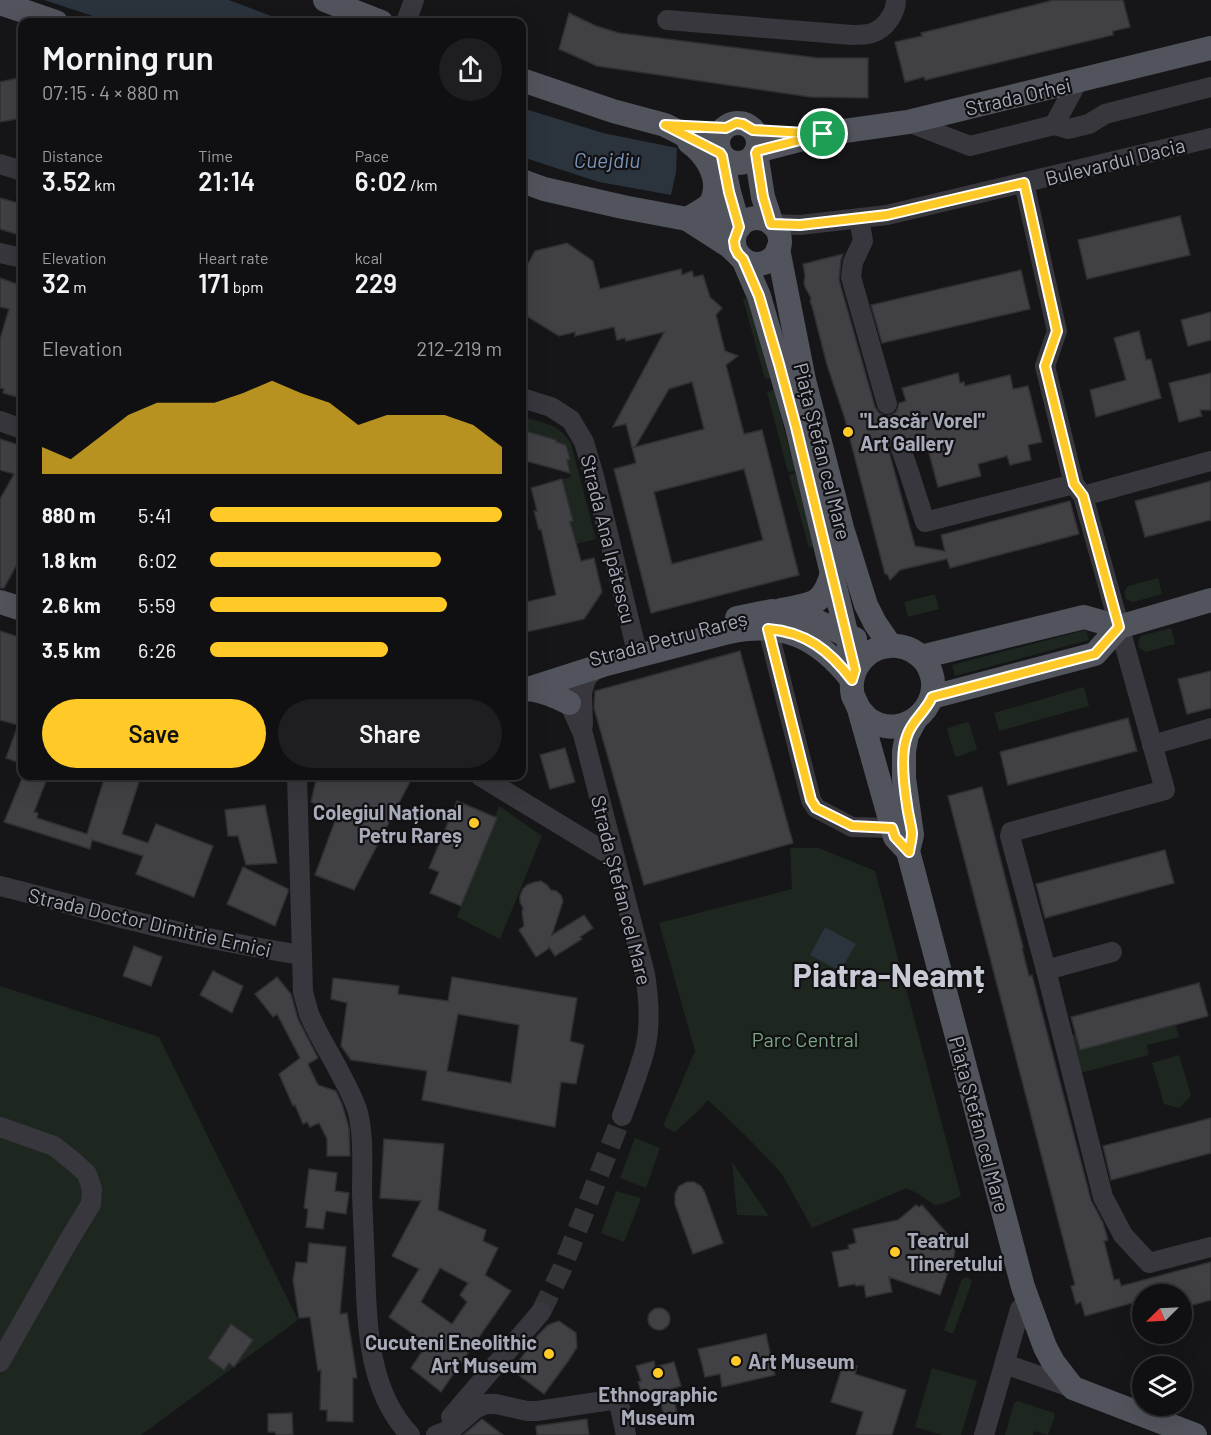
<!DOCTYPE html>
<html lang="en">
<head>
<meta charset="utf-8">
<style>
	body { margin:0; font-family:Barlow,sans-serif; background:#1e1e20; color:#f1f3f6; height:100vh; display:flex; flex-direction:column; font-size:22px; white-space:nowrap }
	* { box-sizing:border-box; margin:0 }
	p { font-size:20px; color:#9c9d9f }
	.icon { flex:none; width:33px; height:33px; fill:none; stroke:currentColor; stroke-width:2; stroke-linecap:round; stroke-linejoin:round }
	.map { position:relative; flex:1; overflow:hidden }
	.drawer { position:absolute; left:18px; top:18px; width:508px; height:762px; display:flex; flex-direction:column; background:#101012; border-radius:12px; box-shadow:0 6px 24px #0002,0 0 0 2px #303032 }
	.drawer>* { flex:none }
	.needle { width:39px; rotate:246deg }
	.tools { position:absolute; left:1132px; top:1284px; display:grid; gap:12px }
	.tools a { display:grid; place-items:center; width:60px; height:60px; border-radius:50%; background:#101012; box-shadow:0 6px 24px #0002,0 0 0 2px #303032; font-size:30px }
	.pin { position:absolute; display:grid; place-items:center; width:51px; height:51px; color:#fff; margin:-26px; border:3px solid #fff; border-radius:50%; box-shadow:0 2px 6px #0007 }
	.round { display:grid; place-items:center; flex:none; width:63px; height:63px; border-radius:32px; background:#1e1e20 }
	.overview { display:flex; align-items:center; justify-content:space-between; height:102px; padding:0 24px }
	h1 { font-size:33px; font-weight:600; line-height:45px }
	.figures { display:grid; grid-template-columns:repeat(3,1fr); gap:9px; height:102px; padding:6px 24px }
	.figures div { display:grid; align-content:center }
	.figures b { font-size:26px; font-weight:600 }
	.figures small { font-size:16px; font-weight:400 }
	.figures p { font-size:16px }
	.chart { height:168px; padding:12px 24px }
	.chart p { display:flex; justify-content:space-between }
	.chart svg { width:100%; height:108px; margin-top:6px; fill:#ffca27; opacity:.7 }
	.primary-button { display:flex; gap:12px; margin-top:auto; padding:12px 24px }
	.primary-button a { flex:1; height:69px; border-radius:36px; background:#ffca27; color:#111; font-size:24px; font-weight:600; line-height:69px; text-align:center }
	.primary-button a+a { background:#1e1e20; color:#f1f3f6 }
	ul { padding:0 24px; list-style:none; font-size:20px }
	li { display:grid; grid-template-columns:96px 72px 1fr; align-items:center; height:45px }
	li i { height:15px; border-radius:8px; background:#ffca27 }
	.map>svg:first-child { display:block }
	.green { fill:#1d271f }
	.water { fill:#2b333d }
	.building { fill:#404045; stroke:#303034; stroke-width:1.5; fill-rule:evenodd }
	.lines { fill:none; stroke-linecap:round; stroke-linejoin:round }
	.minor-tunnel { stroke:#333438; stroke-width:20; stroke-dasharray:20 10; stroke-linecap:butt }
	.minor { stroke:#37373d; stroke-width:20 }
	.major { stroke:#52545d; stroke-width:24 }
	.route-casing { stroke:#fff; stroke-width:12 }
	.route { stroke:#ffca27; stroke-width:8 }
	.poi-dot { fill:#ffca27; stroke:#111113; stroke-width:2 }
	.labels { text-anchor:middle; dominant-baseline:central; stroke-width:4.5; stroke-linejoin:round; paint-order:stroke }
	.street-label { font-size:20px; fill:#a7abb9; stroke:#111113 }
	.poi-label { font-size:20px; font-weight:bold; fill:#a7abb9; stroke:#111113; text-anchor:start }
	.park-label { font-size:20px; fill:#7ca683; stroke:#111113 }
	.water-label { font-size:21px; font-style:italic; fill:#7b95b7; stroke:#111113 }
	.town-label { font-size:32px; font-weight:bold; fill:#c8cad5; stroke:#111113 }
</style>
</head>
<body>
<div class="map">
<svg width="1211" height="1435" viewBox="0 0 1211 1435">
	<rect width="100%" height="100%" fill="#161618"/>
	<!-- green -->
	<g class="green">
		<path d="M750,297L772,378L765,379L743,299Z"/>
		<path d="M774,390L795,471L788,472L767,392Z"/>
		<path d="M522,417C544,423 559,423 571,444L596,539L576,544L560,480L571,477L567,460L570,459L566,445L556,442V440L522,430Z"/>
		<path d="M795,473L816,546L809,548L789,475Z"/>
		<path d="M1158,578L1162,594L1133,602L1126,599L1124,592L1128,586Z"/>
		<path d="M935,594L939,609L908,617L904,602Z"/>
		<path d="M1171,628L1175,644L1146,652L1139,648L1138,641L1141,636Z"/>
		<path d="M1086,630L1089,640L955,676L952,665Z"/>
		<path d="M1084,687L1089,706L999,731L994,713Z"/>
		<path d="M967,722L969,723L977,749L976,750L957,757L955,756L947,730L948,728Z"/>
		<path d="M499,806L542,836L500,939L457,917Z"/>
		<path d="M790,848H819L875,871L961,1196L943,1204L934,1205L920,1195L907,1188L812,1228L782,1174L747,1137L708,1100L699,1110L675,1132L663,1126L695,1051L659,923L792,889Z"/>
		<path d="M0,986L159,1037L298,1320L141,1435H0Z"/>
		<path d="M1176,1025L1179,1037L1147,1045L1149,1055L1080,1073L1069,1036L1075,1034L1080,1050Z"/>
		<path d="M1179,1055L1191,1096L1179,1108L1164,1104L1152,1063Z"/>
		<path d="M635,1138L660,1148L646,1188L620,1178Z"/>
		<path d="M732,1162L769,1216L737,1215Z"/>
		<path d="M616,1191L641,1198L624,1242L601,1233Z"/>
		<path d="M968,1277L972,1282L953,1334L944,1330L962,1279Z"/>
		<path d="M932,1368L977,1381L961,1435H942L915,1427Z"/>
		<path d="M1018,1401L1054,1413L1055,1416L1048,1435L1034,1431L1033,1435H1005L1014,1403Z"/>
	</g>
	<!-- water -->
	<g class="water">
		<path d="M44,0H229L287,22H111Z"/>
		<path d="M522,108L603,133L677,148L676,172L671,195L599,182L522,157Z"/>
		<path d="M825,927L856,944L840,971L810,955Z"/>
	</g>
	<!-- building -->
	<g class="building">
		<path d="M1054,0H1123L1130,27L1113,31V35L925,80L924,77L905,82L895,42L922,36L921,33Z"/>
		<path d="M569,13L596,26L619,33L818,58H868V98L810,97L597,66L559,49Z"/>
		<path d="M22,77V118L0,122V82Z"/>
		<path d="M0,198L22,204V236L0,229Z"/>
		<path d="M1180,216L1190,255L1087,279L1078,240Z"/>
		<path d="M567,243L593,261L600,289L681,269L682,275L692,271L694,277L703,275L710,297L722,308L716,315L725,351L738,356L726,365L744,434L762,430L799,575L651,613L614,469L636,463L626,424L613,427L664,332L626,341L625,338L617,340L614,327L575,336V332L559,336L528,317L522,294V270L525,269L535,251ZM692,382L704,429L635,447L669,389ZM744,469L763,540L672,564L654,492Z"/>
		<path d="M843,254L841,260L839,280L875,407L879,413L885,416L891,415L896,412L898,407L899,403L906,401L902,388L958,373L960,383L964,382L965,386L1010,375L1013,389L1028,386L1042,442L1028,445L1031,460L1010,465L1007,456L978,464L981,476L938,487L925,438L910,442L904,437L898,438L892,441L889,447L888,448L915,546L945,551L941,535L1070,501L1079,534L950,568L947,559L900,570L890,580L887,574H885L844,416L827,365L812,306L810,302L811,298L805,287L804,282L805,276L803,264Z"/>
		<path d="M1021,270L1030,309L882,343L871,305Z"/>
		<path d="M19,277H22V366L19,379H22L17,397L3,393L4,389L0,388V339L9,309L0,307V278L17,284Z"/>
		<path d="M1211,312V340L1188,346L1181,320Z"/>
		<path d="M1139,331L1146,360L1151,359L1161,398L1096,417L1090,390L1126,380L1114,338Z"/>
		<path d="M1211,373V410H1200L1202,416L1179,422L1169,383Z"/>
		<path d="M522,430L556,440V442L566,445L570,459L567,460L570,473L522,460Z"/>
		<path d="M0,439L22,446V555L4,588H0V499L14,474L0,470Z"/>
		<path d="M562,479L573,521L570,522L581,561L594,558L602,592L584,619L522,633V603L556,595L541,529L539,530L534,511H537L531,488Z"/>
		<path d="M1211,481V520L1145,537L1135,501Z"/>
		<path d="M0,631L22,638V764L6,758L18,725L0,720Z"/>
		<path d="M740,651L793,843L644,885L594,708L595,691Z"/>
		<path d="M1211,671V708L1187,714L1178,679Z"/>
		<path d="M1128,718L1137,751L1008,785L1000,752Z"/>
		<path d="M565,748L575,782L550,789L540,755Z"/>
		<path d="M23,776H48L34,812L38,813L37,818L87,834L105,776H141L122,834L148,843L156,824L213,846L194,897L136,874L143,856L92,840L90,849L4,822Z"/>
		<path d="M317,776H413L354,890L315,875L338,813L311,802Z"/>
		<path d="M982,787L1023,947L1022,948L1029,976L1032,975L1091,1200L1103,1223L1108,1240L1104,1241L1114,1280L1119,1279L1121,1286L1211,1262V1300L1182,1308V1294H1143V1300L1085,1316L1081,1302L1076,1304L1071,1286L1075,1285L948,796Z"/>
		<path d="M457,801L497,818L461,906L430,893L439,872L429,868Z"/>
		<path d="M265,805L277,863L246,865L238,836H228L225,810Z"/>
		<path d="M1165,850L1174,883L1045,918L1036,884Z"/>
		<path d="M243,867L288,889V892L275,926L227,904Z"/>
		<path d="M541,881L547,885L551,890L556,891L561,895L563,901L552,935L584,915L593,928L580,937L582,939L555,956L549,947L548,949L536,957L519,930L524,926L522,912L523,908L520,902V896L523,889L527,885L535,882Z"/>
		<path d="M134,946L162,957L151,986L123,976Z"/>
		<path d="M213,971L243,986L232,1013L200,995Z"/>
		<path d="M277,977L291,994L298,1019L318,1058L308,1064L318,1085L336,1091L342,1104L349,1128L350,1156H327V1139L319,1123L310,1127L307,1122L303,1124L295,1105L293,1106L279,1074L300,1058L277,1014L273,1017L255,994Z"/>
		<path d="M452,977L577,998L570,1041L584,1045L576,1084L561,1082L555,1127L422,1100L427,1071L351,1060L341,1046L347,1003L331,999L333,978L399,986L398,994L448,1001ZM458,1014L519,1025L511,1083L447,1071Z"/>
		<path d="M1199,983L1208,1016L1080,1050L1071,1017Z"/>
		<path d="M1211,1118V1153L1111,1180L1103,1146Z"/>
		<path d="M384,1139L444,1144L438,1210L486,1230L483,1241L498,1248L485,1275L511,1291L441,1392L411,1368L427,1344L389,1317L419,1269L392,1256L421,1201L380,1198ZM440,1268L468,1283L460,1295L467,1302L452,1324L421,1302Z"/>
		<path d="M309,1169L337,1173L335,1191L349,1193L346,1214L326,1211L323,1229L306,1227L308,1209L304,1208Z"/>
		<path d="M687,1182H694L701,1186L705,1193L723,1243L693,1254L675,1204V1194L679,1186Z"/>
		<path d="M916,1205L919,1207L922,1205L953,1240L955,1251L952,1266L948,1272L940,1295L889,1277L892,1292L866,1297L864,1285L856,1286L855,1284L839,1287L832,1252L849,1249L848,1245L856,1243L853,1229L898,1220Z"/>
		<path d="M309,1243L346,1247L340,1314L347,1313L357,1378H353V1422L327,1421V1410H320L321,1370L318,1371L310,1317L299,1318L293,1280L296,1262L307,1263Z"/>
		<circle cx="659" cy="1319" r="11"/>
		<path d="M559,1321L576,1333L577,1347L569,1360L544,1394L512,1370L538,1335L548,1325Z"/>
		<path d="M231,1324L253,1340L234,1367L229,1363L224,1370L208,1358Z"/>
		<path d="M766,1334L775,1375L722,1387L720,1374L705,1377L698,1349Z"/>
		<path d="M654,1361L655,1367L674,1362L681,1386L671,1389L678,1416L665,1420L658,1392L643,1397L638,1382L641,1381L636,1366Z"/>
		<path d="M844,1361L857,1366L855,1374L906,1390L892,1435H856L863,1412L831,1402Z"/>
		<path d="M292,1413L293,1435H276L275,1432H268V1414Z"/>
		<path d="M482,1419L503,1435H463Z"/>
		<path d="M587,1419L589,1435H537L536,1426Z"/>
	</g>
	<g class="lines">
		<!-- minor-tunnel -->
		<path class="minor-tunnel" d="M541,1312L562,1269L622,1116"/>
		<!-- minor -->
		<g class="minor">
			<path d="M667,20L852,35C858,35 866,35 872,33C885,29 896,13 896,0"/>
			<path d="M406,22L414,0"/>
			<path d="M908,122L970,146L1054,125L1068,129L1089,124L1105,114L1211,87"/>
			<path d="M1054,125L1078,81"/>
			<path d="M0,164L22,171"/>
			<path d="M1024,183L1057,331L1045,366L1074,484"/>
			<path d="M859,218L863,241L853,262L851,277L887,404"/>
			<path d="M772,224L800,225L887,215L1211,138"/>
			<path d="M0,253L22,258"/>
			<path d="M522,398L551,407L571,420L584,442L594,476L635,644"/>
			<path d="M0,421L22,429"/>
			<path d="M901,449L908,469L925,522L1074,484L1083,496L1165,790L1011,832L1010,836L1046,970L1103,1197L1123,1235L1149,1263L1211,1247"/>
			<path d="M1083,496L1211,461"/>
			<path d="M768,629L811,800L816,808L852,827L893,828"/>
			<path d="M567,690L569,703L583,734L645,974C649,999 651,1025 645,1049C639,1072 630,1094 622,1116"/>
			<path d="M583,725L582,693L586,679L596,668"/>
			<path d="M1152,745L1211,728"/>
			<path d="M297,776L303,992C305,999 307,1007 309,1014C317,1033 329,1052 339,1071C346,1085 356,1101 359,1117C364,1142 362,1168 362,1194C363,1218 364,1243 365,1267C367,1325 368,1391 410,1435"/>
			<path d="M480,776L615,858"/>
			<path d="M0,886C45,897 89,910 134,921C189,935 245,946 301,955"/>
			<path d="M1046,970L1112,952"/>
			<path d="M0,1127L54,1146L74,1162L87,1174L92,1189L91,1204L69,1240L0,1362"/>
			<path d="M1005,1364L1073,1388"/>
			<path d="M451,1417L541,1312"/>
			<path d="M436,1435L452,1429L475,1409L486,1404H496L527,1411H537L618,1399L626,1435"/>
			<path d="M984,1435L1020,1309L1028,1301"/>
		</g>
		<!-- major -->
		<g class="major">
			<path d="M325,0L381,22"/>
			<path d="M0,3L56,22"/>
			<path d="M522,80L613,111L665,125L720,153"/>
			<circle cx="738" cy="143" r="20"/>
			<path d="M757,151L823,134L908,122L1211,48"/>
			<path d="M756,153L763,197L772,224"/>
			<path d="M724,167L729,192L739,227"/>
			<path d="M522,181L544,189L623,207L687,219L718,218L739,227"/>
			<circle cx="757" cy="241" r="23"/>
			<path d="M687,219L729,246L743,259L759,296L797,427L855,670"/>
			<path d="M687,219C694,215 702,211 708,206C713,202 714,196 715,189C716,170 704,153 689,142"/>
			<path d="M778,249L804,380L842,528L866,605L875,623L890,645"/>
			<path d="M0,602L22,609"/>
			<path d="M781,610C812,604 823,606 832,573"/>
			<path d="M737,618L772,611L814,620L855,639"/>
			<path d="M1119,627L1211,600"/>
			<path d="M921,657L1084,617L1119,627"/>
			<path d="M530,689C544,691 556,696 569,703"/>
			<path d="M522,691L603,665L729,632C783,620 819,638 852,680"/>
			<path d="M932,697L1095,654L1119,627"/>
			<path d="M859,709C862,712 865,716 868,719C906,745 952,699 925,661C918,653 908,647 897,646C891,645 886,646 879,648C860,655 848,675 853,696C855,700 857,704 859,709L895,837L908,851"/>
			<path d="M915,720L907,735L904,751V778L912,835L908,851L1023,1287L1045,1347L1053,1362L1073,1388L1195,1435"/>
		</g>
	</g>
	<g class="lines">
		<defs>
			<path id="route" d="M736,123L743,124L753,130L823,134L757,151L756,153L763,197L771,224L800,225L887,215L1024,183L1057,331L1045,366L1074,484L1083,496L1119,627L1095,654L932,697C925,713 912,720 907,736C900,754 904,786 907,805C908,814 911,824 912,833C912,839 910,846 909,852L895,837L892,828L852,826L816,808L811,800L768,629C806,632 829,650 852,680L855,670L796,427L779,364L759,296L743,259L738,254L735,248L734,241L739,227L729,192L722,156L720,153L665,125L726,128Z"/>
		</defs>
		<!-- route casing -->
		<use href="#route" class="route-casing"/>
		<!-- route -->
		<use href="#route" class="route"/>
	</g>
	<!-- markers -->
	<g class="poi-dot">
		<circle cx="848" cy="432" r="6"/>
		<circle cx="474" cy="823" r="6"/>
		<circle cx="895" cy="1252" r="6"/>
		<circle cx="549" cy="1354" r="6"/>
		<circle cx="736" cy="1361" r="6"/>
		<circle cx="658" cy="1373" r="6"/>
	</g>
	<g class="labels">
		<!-- street labels -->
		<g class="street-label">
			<text transform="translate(1018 96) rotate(-13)">Strada Orhei</text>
			<text transform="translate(1115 161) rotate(-14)">Bulevardul Dacia</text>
			<text transform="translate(823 451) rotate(76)">Piața Ștefan cel Mare</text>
			<text transform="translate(609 539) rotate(76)">Strada Ana Ipătescu</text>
			<text transform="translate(668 638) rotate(-15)">Strada Petru Rareș</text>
			<text transform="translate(622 890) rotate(76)">Strada Ștefan cel Mare</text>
			<text transform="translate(150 922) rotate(13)">Strada Doctor Dimitrie Ernici</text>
			<text transform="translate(980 1124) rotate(75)">Piața Ștefan cel Mare</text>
		</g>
		<!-- poi labels -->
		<g class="poi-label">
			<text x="860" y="420">"Lascăr Vorel"<tspan x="860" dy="23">Art Gallery</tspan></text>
			<text x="462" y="812" text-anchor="end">Colegiul Național<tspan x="462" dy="23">Petru Rareș</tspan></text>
			<text x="907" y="1240">Teatrul<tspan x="907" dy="23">Tineretului</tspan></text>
			<text x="537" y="1342" text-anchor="end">Cucuteni Eneolithic<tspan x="537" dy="23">Art Museum</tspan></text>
			<text x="748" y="1361">Art Museum</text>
			<text x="658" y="1394" text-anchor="middle">Ethnographic<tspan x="658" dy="23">Museum</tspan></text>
		</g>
		<!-- park labels -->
		<g class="park-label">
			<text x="805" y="1039">Parc Central</text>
		</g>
		<!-- water labels -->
		<g class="water-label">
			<text x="607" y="159">Cuejdiu</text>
		</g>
		<!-- town labels -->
		<g class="town-label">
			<text x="889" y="974">Piatra-Neamț</text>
		</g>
	</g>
</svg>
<div class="tools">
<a><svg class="needle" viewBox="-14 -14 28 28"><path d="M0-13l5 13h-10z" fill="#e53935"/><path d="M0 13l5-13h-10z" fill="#9c9d9f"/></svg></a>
<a><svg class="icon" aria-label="layers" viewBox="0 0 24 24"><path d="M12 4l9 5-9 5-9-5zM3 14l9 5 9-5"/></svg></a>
</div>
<div class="pin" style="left:823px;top:134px;background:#1e9e55"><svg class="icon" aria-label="arrive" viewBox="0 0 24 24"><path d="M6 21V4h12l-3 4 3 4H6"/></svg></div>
<section class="drawer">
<div class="overview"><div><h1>Morning run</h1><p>07:15 · 4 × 880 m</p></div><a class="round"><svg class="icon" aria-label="share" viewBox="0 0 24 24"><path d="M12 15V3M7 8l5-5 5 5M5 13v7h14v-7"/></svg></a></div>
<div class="figures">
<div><p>Distance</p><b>3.52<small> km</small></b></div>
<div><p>Time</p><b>21:14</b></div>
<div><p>Pace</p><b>6:02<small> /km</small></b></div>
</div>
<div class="figures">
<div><p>Elevation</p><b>32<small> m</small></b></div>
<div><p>Heart rate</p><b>171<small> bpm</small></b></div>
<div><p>kcal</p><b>229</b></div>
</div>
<div class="chart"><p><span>Elevation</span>212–219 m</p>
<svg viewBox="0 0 160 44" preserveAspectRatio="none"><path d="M0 44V33L10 38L20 29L30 20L40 15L50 15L60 15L70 11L80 6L90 11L100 15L110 24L120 20L130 20L140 20L150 24L160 33V44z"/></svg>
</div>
<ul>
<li><b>880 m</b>5:41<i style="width:100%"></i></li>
<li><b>1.8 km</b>6:02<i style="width:79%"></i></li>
<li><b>2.6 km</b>5:59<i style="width:81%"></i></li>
<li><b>3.5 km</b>6:26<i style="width:61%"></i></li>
</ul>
<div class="primary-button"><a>Save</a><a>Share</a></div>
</section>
</div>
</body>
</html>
